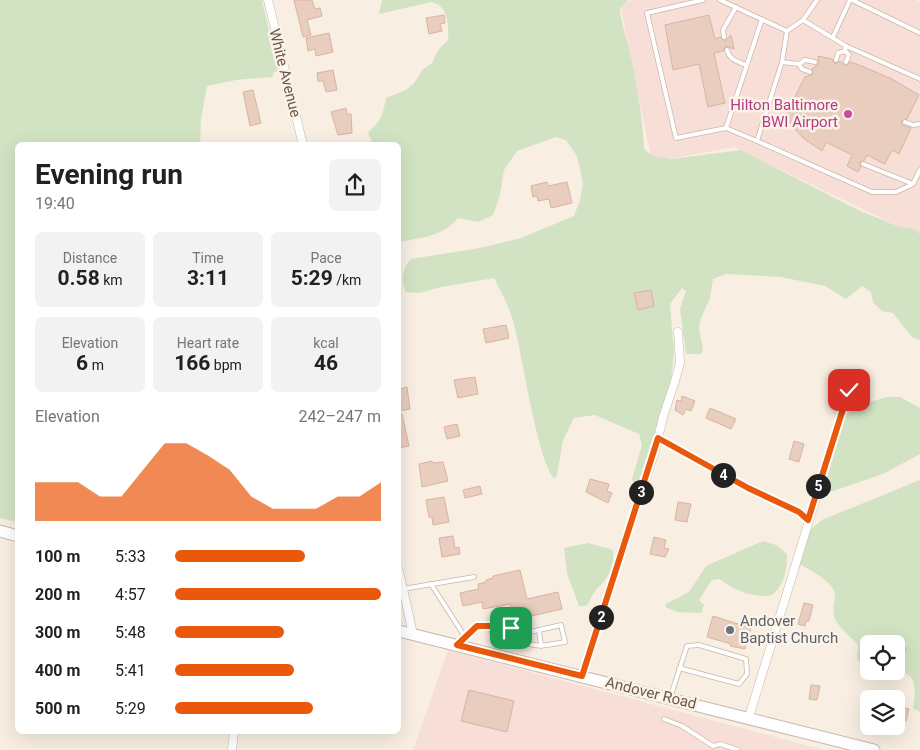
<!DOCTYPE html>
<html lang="en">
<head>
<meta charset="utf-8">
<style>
	body { margin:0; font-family:Roboto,sans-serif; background:#f2f2f2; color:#202124; height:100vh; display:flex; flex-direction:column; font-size:19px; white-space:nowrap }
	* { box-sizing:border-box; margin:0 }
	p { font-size:16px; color:#757577 }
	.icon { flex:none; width:28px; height:28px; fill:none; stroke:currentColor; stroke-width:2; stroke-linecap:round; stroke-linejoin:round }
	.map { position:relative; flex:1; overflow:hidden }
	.drawer { position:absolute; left:15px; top:142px; width:386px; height:592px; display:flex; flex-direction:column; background:#fff; border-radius:8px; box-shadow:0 5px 20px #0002 }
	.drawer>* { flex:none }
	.fabs { position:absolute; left:860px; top:635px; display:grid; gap:10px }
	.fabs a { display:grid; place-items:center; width:45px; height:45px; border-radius:8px; background:#fff; box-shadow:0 5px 20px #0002; font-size:25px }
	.pin { position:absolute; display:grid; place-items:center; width:42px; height:42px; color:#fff; margin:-21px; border-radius:10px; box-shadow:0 2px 8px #0006 }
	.km { position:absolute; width:25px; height:25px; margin:-12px; border-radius:50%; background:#222; color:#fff; font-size:14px; line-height:25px; text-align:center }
	.round { display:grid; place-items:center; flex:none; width:52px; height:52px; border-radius:8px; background:#f2f2f2 }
	.headline { display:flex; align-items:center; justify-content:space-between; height:85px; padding:0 20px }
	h1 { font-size:28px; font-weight:700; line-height:38px }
	.stats { display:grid; grid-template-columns:repeat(3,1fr); gap:8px; height:85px; padding:5px 20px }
	.stats div { display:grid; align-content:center; border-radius:8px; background:#f2f2f2; text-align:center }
	.stats b { font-size:21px; font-weight:700 }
	.stats small { font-size:14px; font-weight:400 }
	.stats p { font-size:14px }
	.chart { height:140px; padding:10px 20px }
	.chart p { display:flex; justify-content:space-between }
	.chart svg { width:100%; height:90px; margin-top:5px; fill:#ea580c; opacity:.7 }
	ul { padding:0 20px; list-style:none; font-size:16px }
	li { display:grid; grid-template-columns:80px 60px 1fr; align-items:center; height:38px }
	li i { height:12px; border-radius:6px; background:#ea580c }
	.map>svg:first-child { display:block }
	.commercial { fill:#f7dfd7 }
	.green { fill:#d2e3c3 }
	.building { fill:#e9cdbe; stroke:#dab3a1 }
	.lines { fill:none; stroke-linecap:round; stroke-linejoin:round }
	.lane-casing { stroke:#c7b6ab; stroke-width:5.5 }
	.street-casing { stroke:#c7b6ab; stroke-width:9 }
	.secondary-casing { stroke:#ccb8ac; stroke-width:13 }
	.lane { stroke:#fff; stroke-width:4 }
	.street { stroke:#fff; stroke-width:8 }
	.secondary { stroke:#fff; stroke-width:11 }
	.route-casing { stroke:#fff; stroke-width:10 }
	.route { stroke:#ea580c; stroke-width:6 }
	.hotel-dot { fill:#d1479c; stroke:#fcf3e8; stroke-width:2 }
	.worship-dot { fill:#6b7280; stroke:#fcf3e8; stroke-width:2 }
	.labels { text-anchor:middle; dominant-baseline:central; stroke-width:5; stroke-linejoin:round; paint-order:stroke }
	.street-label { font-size:15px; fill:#6c564c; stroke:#fcf3e8 }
	.hotel-label { font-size:15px; fill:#b23c85; stroke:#fcf3e8; text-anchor:end }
	.worship-label { font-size:15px; fill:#5b616d; stroke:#fcf3e8; text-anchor:start }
</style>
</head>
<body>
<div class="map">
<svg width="920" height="750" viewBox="0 0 920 750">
	<rect width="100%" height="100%" fill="#f8eee2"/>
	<!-- commercial -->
	<g class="commercial">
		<path d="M633,0H916L920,2V237L734,147L652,162L620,3Z"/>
		<path d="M448,650L700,717L824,750H413Z"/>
	</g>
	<!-- green -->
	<g class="green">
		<path d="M0,0H262L278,71L274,72L272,77L236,80L207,86L201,119L200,145H18L17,522L0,518Z"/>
		<path d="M382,0H628L620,8C621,23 626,35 629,49C637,82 642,116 644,149L653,156L672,159L741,150L858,210L900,227L912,228L920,234V340L912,337L893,313L882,311L873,302L871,292L862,286L846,299L825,286L781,277L726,274L713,279L710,298L700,321L699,329L703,350L701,354H686L680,309L686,291L682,288L670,304L674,353L670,387L656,428L644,479L635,485L632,479L642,445L639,434L595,415L574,418L563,440L557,475L554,478C537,460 522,351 513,321C509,306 501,292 494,278L441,287L419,293L406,292C400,280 402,270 411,259L480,248L521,238L574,216L580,200L583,183L577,156L566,140L556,137L517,151L504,170L500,195L493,215L478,222L458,218C444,236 421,238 399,242V145H373L368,132C381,122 383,114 386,98L406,90L414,83L423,69L432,63L438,50L448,40C449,24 448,5 431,2L379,14Z"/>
		<path d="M886,397H900L920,408V454L883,474L830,492L824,490L845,418L852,408Z"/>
		<path d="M920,480V712L913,708C915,695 918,677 903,672L892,676L879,671H896V644H869V668L862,665L857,659L858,645C851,637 840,629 835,619C832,611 834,604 835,596C837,584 809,569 799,564L810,530L822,520Z"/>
		<path d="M763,541L776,545L787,554C787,570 785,584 772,595C756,599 732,590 720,579L712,580L699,600L704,605L701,613L677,612L665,607L666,604L689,592L706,566Z"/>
		<path d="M588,543L610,549L613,551C615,575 605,578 593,594C589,601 589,608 579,606L567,573L564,548Z"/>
	</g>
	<!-- building -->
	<g class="building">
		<path d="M294,0H312L315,9L320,8L322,16L307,20L311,35L303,37Z"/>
		<path d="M444,15L445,23L440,24L442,31L429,34L426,18Z"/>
		<path d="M709,15L715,39L720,37L725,41L731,35L734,49L726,46L723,51L714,53L725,103L708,107L699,64L673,70L665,25Z"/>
		<path d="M329,33L333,52L316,56L315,49L308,51L306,38Z"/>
		<path d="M818,56L832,59L835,64L840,61L845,66L851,62L859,65L892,79L919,95L907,119L901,121L902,125L911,128L899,154L892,150L885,164L867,155L864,161L860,162L861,167L858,172L847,166L852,155L826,142L822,151L803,138L791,124L787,118L789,115L786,114L805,77L813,74L812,69L819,63Z"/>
		<path d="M333,70L337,90L326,92L323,81H318L317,73Z"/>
		<path d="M253,90L261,123L250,126L243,92Z"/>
		<path d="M346,108L347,114H351L352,133L338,135L331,112Z"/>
		<path d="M547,182L548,186L567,182L572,203L551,208L549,199L538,201L537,196L533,197L531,186Z"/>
		<path d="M651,290L654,306L638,310L634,293Z"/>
		<path d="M506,325L509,338L486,343L483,329Z"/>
		<path d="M475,377L478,394L458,398L454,380Z"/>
		<path d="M407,387L410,409L399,411V389Z"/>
		<path d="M682,396L695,401L691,411L686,409L683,415L675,410L677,400L681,401Z"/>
		<path d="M710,408L736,419L731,429L706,418Z"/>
		<path d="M399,414H402L409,446L399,448Z"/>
		<path d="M457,424L460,436L447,439L444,427Z"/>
		<path d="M794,441L804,444L799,462L789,459Z"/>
		<path d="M432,461L433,463L443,462L448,481L422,487L419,464Z"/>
		<path d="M590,479L609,484L607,491L612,493L608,503L586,492Z"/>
		<path d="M480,486L482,494L465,498L463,490Z"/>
		<path d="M444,497L449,522L433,525L432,517H429L426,500Z"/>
		<path d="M678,502L691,504L687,522L675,520Z"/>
		<path d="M453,536L455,548L459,547L460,554L442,557L439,538Z"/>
		<path d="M654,537L666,540L664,548L669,549L665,557L650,554Z"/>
		<path d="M520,570L527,599L558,592L562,609L514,620L510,604L483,609L482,602L463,606L460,593L479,589L478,584L486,582V580L493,578V576Z"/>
		<path d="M804,603L813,605L809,621H806L805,626L798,624Z"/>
		<path d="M713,616L751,628L745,649L730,646L731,644L707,637Z"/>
		<path d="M896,646L906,648L903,659L896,657Z"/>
		<path d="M811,685L820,686L817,700L809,699Z"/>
		<path d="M469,690L514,701L507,732L461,721Z"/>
		<path d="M896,706L909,709L906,721L896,718Z"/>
	</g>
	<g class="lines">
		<defs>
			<g id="lane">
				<path d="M703,0L647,13L676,138L726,128"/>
				<path d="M720,0L787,31L803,20L817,0"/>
				<path d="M852,0L920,33"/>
				<path d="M803,20L846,46L920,79"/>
				<path d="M787,31L782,62L757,141L872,192H896L913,184L920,170"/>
				<path d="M724,37L723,30L736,7"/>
				<path d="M833,37L850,0"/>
				<path d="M727,50C730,60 736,61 746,65"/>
				<path d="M836,60L838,53L845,51"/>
				<path d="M782,62L799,64L802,69L810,72"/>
				<path d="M846,62L849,55L845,51L846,46"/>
				<path d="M799,64L805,60L815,62"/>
				<path d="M905,122L913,125L920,124"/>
				<path d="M757,141L726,128L762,19"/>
				<path d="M863,164L913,184"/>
				<path d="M659,439L748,488L799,512L808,520"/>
				<path d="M431,584L465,637"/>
				<path d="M403,589L474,577"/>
				<circle cx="501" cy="628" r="10"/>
				<path d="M539,630L541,646"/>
				<path d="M510,631L517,635L561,625L565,642C544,645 533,651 517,635"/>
				<path d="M458,644L477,626H491"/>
				<path d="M670,698L687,646L699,645L746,659L747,674L739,684L679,668"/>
				<path d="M664,719L682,726L713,746L720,744L738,750"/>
			</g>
			<g id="street">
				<path d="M268,0L303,145"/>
				<path d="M399,571L413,634"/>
				<path d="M582,676L624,543L655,451L663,417L675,381L680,363L678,332"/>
				<path d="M749,717L849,390"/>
				<path d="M232,750L234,732"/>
			</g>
			<g id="secondary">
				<path d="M0,531L18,536"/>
				<path d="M399,631L874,750"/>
			</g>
		</defs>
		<!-- lane casing -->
		<use href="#lane" class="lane-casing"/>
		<!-- street casing -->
		<use href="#street" class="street-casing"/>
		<!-- secondary casing -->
		<use href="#secondary" class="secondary-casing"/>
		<!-- lane -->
		<use href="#lane" class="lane"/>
		<!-- street -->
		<use href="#street" class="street"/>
		<!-- secondary -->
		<use href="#secondary" class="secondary"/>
	</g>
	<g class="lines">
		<defs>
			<path id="route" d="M511,628L506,619H497L492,626H477L457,645L582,676L658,438L748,488L799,512L808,520L849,390"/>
		</defs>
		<!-- route casing -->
		<use href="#route" class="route-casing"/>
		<!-- route -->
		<use href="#route" class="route"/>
	</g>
	<!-- markers -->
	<circle class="hotel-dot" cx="848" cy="114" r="5"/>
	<circle class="worship-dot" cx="730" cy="630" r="5"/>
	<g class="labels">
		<!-- street labels -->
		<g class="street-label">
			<text transform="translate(285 73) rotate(76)">White Avenue</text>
			<text transform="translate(651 693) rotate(14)">Andover Road</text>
		</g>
		<!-- hotel labels -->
		<g class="hotel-label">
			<text x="838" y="105">Hilton Baltimore<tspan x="838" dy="17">BWI Airport</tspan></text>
		</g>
		<!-- worship labels -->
		<g class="worship-label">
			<text x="740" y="621">Andover<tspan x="740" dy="17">Baptist Church</tspan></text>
		</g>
	</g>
</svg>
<div class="fabs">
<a><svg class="icon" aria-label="locate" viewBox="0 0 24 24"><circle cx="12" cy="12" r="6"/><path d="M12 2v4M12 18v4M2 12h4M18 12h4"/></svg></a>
<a><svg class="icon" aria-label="layers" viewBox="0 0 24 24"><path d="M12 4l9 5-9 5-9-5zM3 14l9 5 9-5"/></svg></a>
</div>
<div class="pin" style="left:511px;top:628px;background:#1e9e55"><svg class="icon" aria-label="arrive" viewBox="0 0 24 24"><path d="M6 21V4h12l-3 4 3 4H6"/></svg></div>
<div class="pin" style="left:849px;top:390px;background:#d93025"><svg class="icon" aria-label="check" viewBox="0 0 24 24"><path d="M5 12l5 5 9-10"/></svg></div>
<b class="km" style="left:601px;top:617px">2</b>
<b class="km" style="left:641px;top:492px">3</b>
<b class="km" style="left:723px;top:475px">4</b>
<b class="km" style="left:818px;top:486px">5</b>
<section class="drawer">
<div class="headline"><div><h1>Evening run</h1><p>19:40</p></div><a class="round"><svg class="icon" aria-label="share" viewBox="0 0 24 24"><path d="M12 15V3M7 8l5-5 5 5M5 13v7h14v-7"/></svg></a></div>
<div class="stats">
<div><p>Distance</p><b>0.58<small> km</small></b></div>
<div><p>Time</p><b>3:11</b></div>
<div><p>Pace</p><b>5:29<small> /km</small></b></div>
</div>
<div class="stats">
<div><p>Elevation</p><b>6<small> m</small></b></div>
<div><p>Heart rate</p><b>166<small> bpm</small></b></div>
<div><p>kcal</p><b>46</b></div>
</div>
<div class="chart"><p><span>Elevation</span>242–247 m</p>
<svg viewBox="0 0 160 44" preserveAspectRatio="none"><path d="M0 44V25L10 25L20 25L30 32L40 32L50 19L60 6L70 6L80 12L90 19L100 32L110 38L120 38L130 38L140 32L150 32L160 25V44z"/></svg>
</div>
<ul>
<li><b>100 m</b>5:33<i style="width:63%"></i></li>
<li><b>200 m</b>4:57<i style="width:100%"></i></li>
<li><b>300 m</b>5:48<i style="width:53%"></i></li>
<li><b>400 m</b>5:41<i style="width:58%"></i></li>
<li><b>500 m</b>5:29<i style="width:67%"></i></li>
</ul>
</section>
</div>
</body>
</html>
